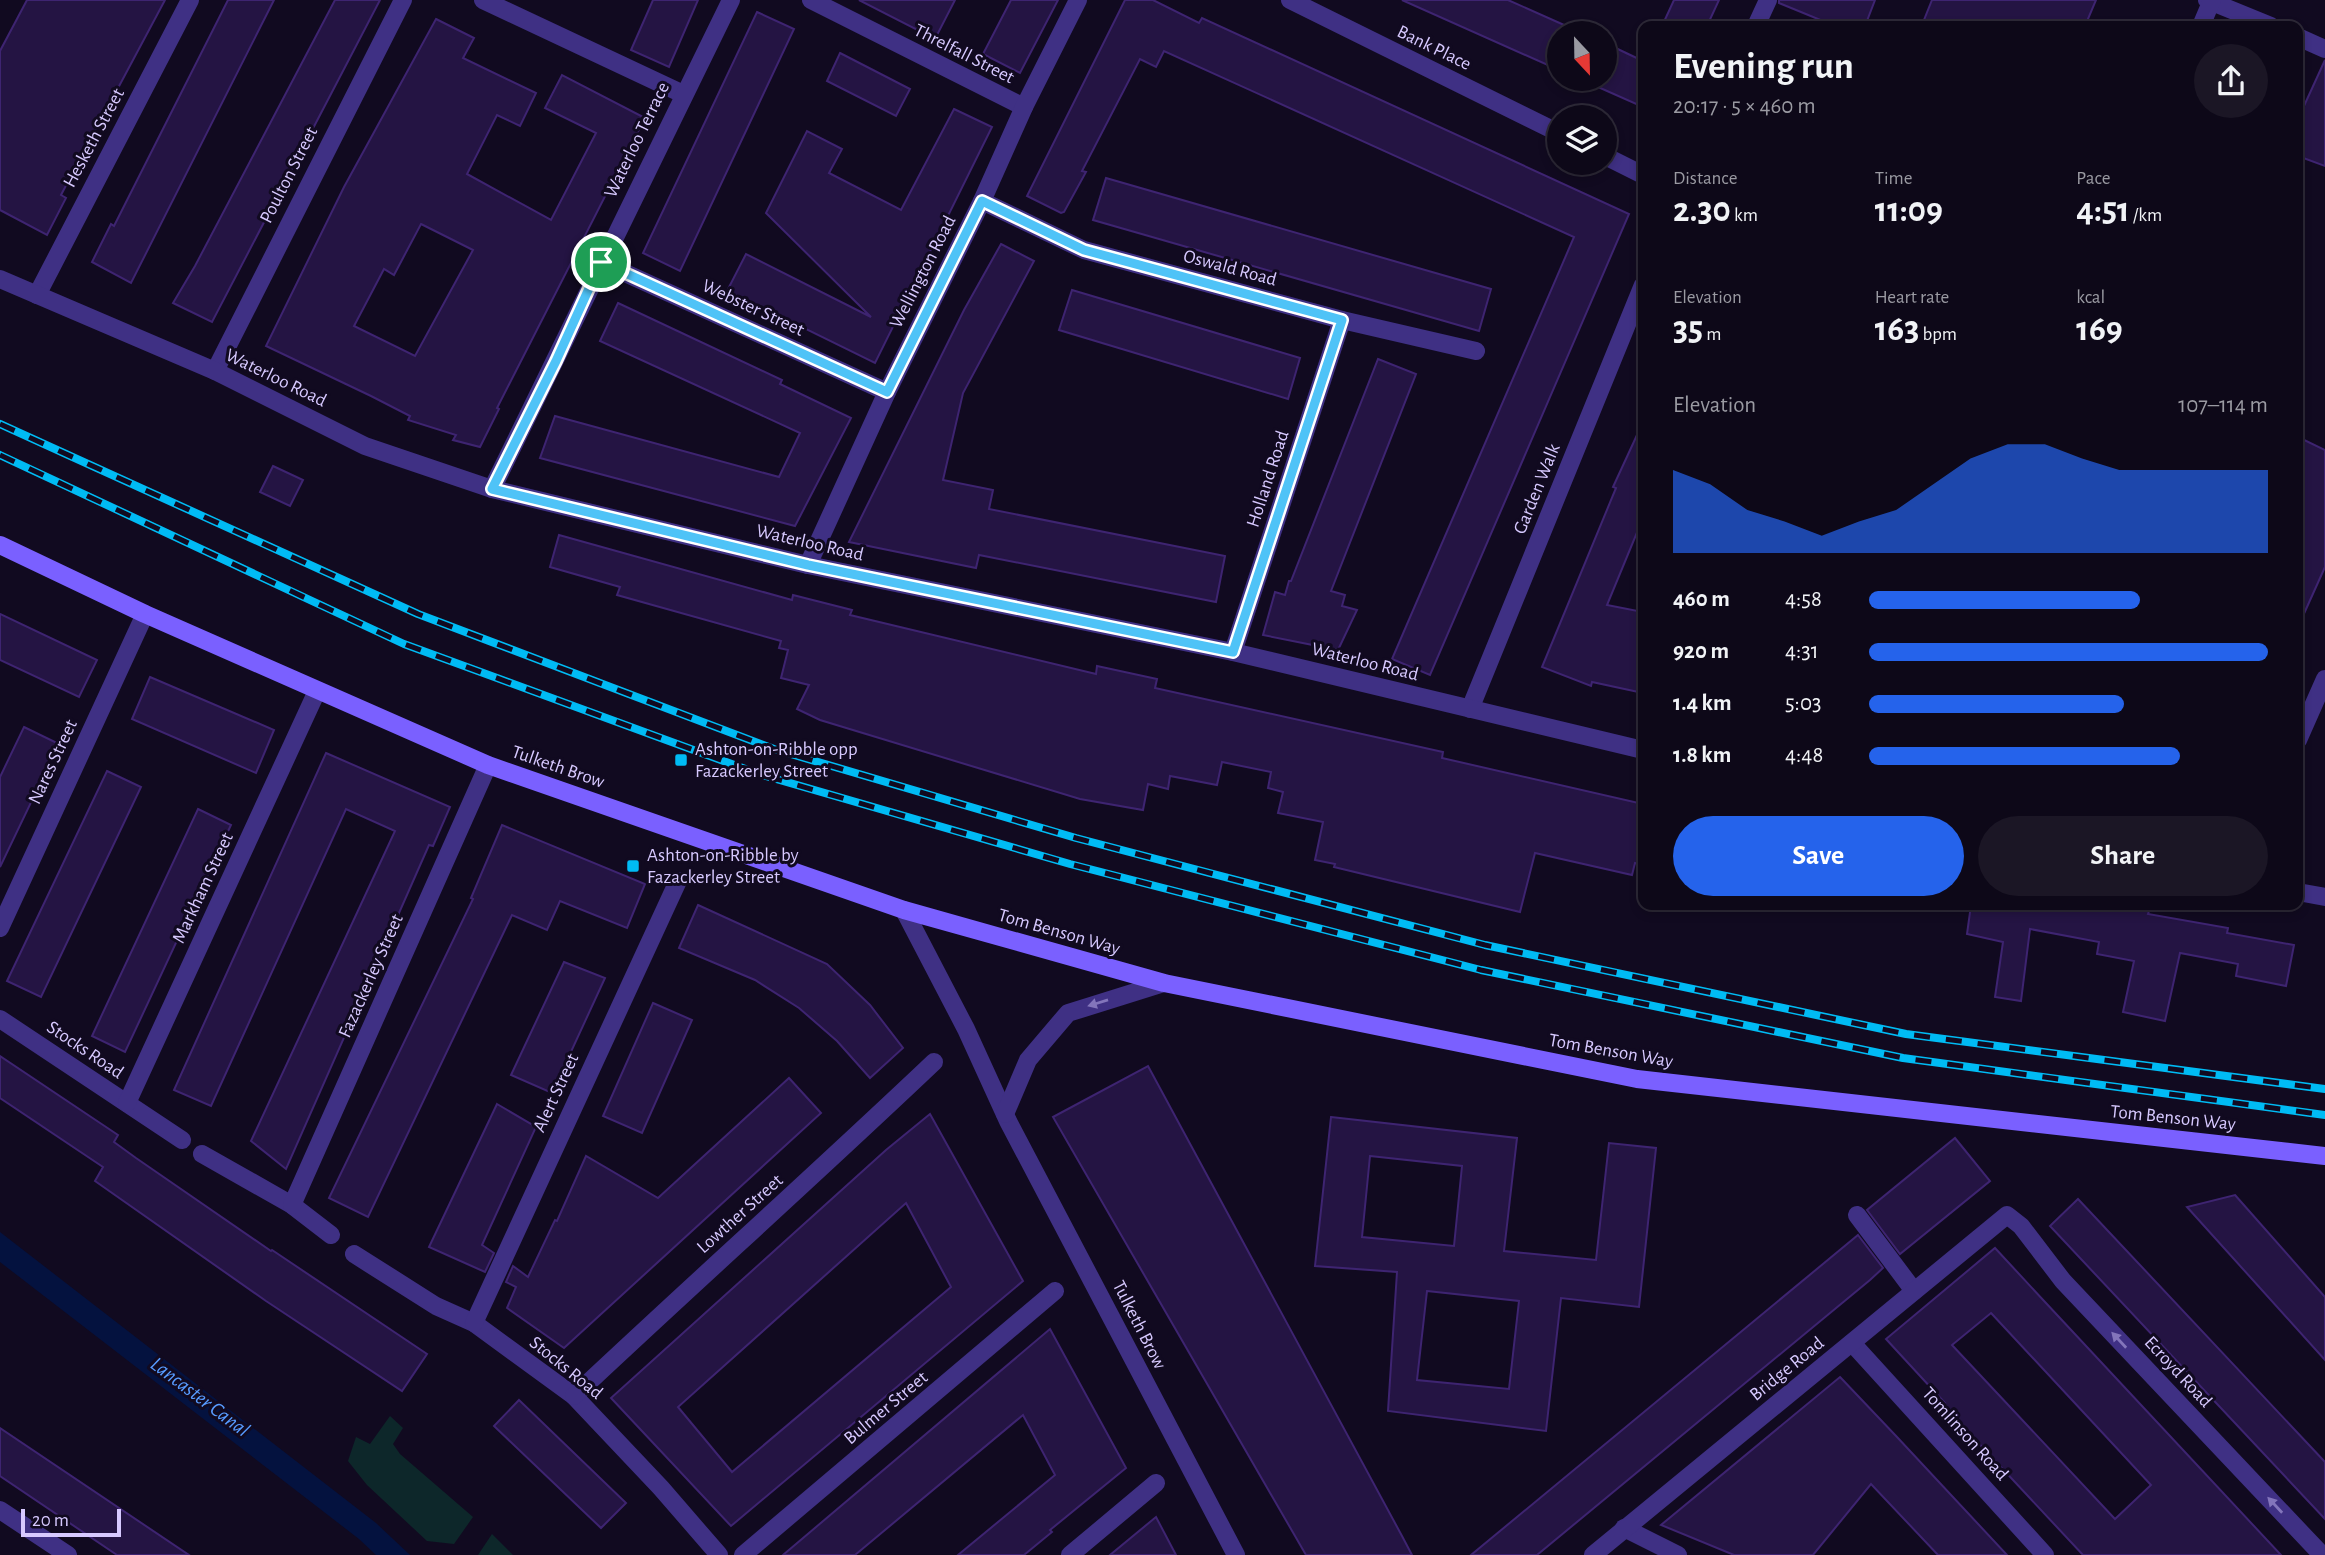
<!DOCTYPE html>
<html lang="en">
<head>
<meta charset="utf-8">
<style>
	body { margin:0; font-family:"Alegreya Sans",sans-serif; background:#1b1625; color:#f1f3f6; height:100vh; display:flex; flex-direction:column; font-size:26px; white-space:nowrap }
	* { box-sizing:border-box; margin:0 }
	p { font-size:23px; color:#9a9aa2 }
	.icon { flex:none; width:38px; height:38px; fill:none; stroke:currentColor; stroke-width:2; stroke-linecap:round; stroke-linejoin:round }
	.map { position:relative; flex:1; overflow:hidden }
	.side { position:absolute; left:1638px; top:21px; width:665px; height:889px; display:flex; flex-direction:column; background:#0d0818; border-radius:14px; box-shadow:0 4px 10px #0003,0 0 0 2px #2d2937 }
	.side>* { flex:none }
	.needle { width:46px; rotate:158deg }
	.tools { position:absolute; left:1547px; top:21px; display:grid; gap:14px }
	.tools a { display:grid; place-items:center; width:70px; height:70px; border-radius:50%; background:#0d0818; box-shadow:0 4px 10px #0003,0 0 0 2px #2d2937; font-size:35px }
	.scale { position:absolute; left:21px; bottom:18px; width:100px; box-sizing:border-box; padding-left:7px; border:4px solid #d7c9ff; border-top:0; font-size:19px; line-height:24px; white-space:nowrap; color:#d7c9ff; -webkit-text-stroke:5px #110a20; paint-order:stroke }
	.pin { position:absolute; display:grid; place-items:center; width:60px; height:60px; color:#fff; margin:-30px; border:4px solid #fff; border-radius:50%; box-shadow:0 2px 7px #0007 }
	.round { display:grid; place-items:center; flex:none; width:74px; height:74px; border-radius:37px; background:#1b1625 }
	.head { display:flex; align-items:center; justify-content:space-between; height:119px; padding:0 35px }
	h1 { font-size:38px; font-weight:600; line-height:52px }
	.figures { display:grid; grid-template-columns:repeat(3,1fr); gap:10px; height:119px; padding:7px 35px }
	.figures div { display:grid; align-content:center }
	.figures b { font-size:35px; font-weight:600 }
	.figures small { font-size:19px; font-weight:400 }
	.figures p { font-size:19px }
	.chart { height:196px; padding:14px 35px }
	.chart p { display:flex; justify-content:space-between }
	.chart svg { width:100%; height:126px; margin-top:7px; fill:#2563eb; opacity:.7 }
	.primary-button { display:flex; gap:14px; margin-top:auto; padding:14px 35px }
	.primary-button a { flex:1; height:80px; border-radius:42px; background:#2563eb; color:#fff; font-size:28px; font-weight:600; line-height:80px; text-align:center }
	.primary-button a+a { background:#1b1625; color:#f1f3f6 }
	ul { padding:0 35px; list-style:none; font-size:23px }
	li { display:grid; grid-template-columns:112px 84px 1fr; align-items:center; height:52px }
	li i { height:18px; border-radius:9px; background:#2563eb }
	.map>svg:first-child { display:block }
	.green { fill:#0d272a }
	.water { fill:#04123f }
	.building { fill:#241443; stroke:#3e2471; stroke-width:2; fill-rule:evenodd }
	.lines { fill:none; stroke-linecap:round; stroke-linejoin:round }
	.minor { stroke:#3f3084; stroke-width:18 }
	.tertiary { stroke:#3f3084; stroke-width:18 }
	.secondary { stroke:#7a60ff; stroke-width:18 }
	.rail-casing { stroke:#00bbf4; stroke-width:8 }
	.rail { stroke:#110a20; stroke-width:5; stroke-dasharray:16; stroke-linecap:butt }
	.oneway { fill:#8375bb }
	.route-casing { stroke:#fff; stroke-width:14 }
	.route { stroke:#4fc3f7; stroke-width:9 }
	.poi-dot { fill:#00bbf4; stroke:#110a20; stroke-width:2.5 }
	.labels { text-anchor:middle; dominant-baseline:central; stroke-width:6; stroke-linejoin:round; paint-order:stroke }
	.street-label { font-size:19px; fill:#d7c9ff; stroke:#110a20 }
	.poi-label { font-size:19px; fill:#d7c9ff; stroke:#110a20; text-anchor:start }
	.water-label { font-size:21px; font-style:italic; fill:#579bff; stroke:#110a20 }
</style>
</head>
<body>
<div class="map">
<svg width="2325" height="1555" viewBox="0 0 2325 1555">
	<rect width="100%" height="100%" fill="#110a20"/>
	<!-- green -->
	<g class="green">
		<path d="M390,1416L403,1428L393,1444L400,1454L473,1517L454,1544L427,1541L367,1485L348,1461L356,1437L370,1444Z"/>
		<path d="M492,1534L513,1555H478Z"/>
	</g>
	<!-- water -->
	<path class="water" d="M0,1232L376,1523L410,1555H376L359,1539L0,1262Z"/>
	<!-- building -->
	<g class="building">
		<path d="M27,0H165L61,195L66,198L47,235L0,210V51Z"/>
		<path d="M228,0H274L131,283L92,262L111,224L114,226Z"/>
		<path d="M335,0H380L212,322L173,303L195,266Z"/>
		<path d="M653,0H698L669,67L631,50Z"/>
		<path d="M859,0H955L935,39Z"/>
		<path d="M1011,0H1058L1020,73L983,54Z"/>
		<path d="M1125,0H1153L1199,23L1202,18L1629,214L1430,675L1392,659L1574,237L1164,51L1156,67L1140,59L1082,171L1086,172L1064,212L1061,213L1027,196Z"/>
		<path d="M1402,0H1508L1582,33H1559V70Z"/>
		<path d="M1674,0H1719L1707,26H1662Z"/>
		<path d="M1779,0H1875L1865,26H1835L1779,3Z"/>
		<path d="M1932,0H2096L2085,26H1939L1924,20Z"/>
		<path d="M757,12L794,29L680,271L643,253Z"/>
		<path d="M436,19L474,38L463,58L536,93L520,126L497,115L467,174L551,220L596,133L545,108L562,75L645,118L497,408L499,409L480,447L453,440L456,435L408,420L410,416L371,396L266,346L344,187ZM421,224L473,250L415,356L354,326L384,269L394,275Z"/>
		<path d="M1605,43L1643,61V107L1580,79H1605Z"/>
		<path d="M840,53L910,89L896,116L827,81Z"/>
		<path d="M2325,60V166L2298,156V119Z"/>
		<path d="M954,109L992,127L875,363L794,323L793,325L727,291L746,254L871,317L766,213L807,131L842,149L829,173L901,210Z"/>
		<path d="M1106,178L1491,289L1479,331L1093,220Z"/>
		<path d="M1001,244L1034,261L963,393L943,480L993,490L989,509L1225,556L1216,602L979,555L976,568L849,542L964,310Z"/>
		<path d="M1072,290L1300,358L1288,399L1059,330Z"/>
		<path d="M618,303L782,380L780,384L851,418L795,526L540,458L555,416L779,477L800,433L600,341Z"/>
		<path d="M1378,359L1416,374L1331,591L1345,595L1342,606L1357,610L1338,650L1263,635L1275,592L1285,595L1289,581H1291Z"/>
		<path d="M1643,422V518L1607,605L1643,612V693L1592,682L1591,686L1542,667L1616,488L1613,487Z"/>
		<path d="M2298,437L2325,450V567L2298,627Z"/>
		<path d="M273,466L303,480L290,506L260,492Z"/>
		<path d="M559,535L792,600L793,595L852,610L850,615L1096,674L1097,666L1157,679L1155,688L1443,752L1442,758L1643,804V865L1635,863L1632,875L1535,853L1520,912L1334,867L1335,864L1315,860L1323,822L1278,813L1283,792L1268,788L1271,772L1222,762L1217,785L1170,776L1168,789L1148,784L1143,810L1080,799L820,720L797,709L809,685L781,678L788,650L779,648L781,641L617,595L620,587L550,567Z"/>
		<path d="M0,614L97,660L79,697L0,660Z"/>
		<path d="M150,677L274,730L256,773L132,719Z"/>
		<path d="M24,727L59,744L0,867V777Z"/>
		<path d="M326,753L450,807L433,846L429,845L286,1169L251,1141L395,831L346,809L211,1106L174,1090Z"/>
		<path d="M107,771L141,787L41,997L7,981Z"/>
		<path d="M198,809L231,825L125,1052L92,1036Z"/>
		<path d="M502,825L645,884L627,928L560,901L547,930L512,915L368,1217L329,1198L473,899L471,898Z"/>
		<path d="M698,905L827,964L870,1005L903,1048L870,1078L837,1041L799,1008L755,980L679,948Z"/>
		<path d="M1971,905H2113L2149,911L2148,914L2228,928L2227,933L2294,945L2286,986L2236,976L2238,964L2180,953L2165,1021L2123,1012L2134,961L2097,954L2099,942L2030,929L2021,1001L1995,997L2003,942L1967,934Z"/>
		<path d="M564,962L605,978L552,1093L511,1075Z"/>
		<path d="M653,1003L692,1020L642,1133L603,1116Z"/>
		<path d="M0,1056L118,1135L114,1142L136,1158L271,1251L272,1250L427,1354L402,1391L266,1301L95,1181L103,1167L0,1098Z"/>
		<path d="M1148,1066L1402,1536L1412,1555H1306L1053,1117Z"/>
		<path d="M789,1078L821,1113L564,1348L507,1308L516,1287L506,1282L513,1266L528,1277L555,1220L557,1221L586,1156L658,1198Z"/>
		<path d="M497,1104L536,1127L482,1245L494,1253L485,1272L429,1247Z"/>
		<path d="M930,1114L1023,1281L731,1526L611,1398L886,1150ZM906,1203L951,1287L732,1472L678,1407Z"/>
		<path d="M1331,1117L1517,1138L1504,1251L1596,1260L1609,1143L1656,1148L1639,1307L1561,1298L1546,1431L1388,1411L1397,1272L1315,1266ZM1370,1156L1462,1166L1454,1246L1362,1237ZM1427,1291L1519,1301L1509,1389L1417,1380Z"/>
		<path d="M1955,1138L1990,1181L1900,1254L1867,1210Z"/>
		<path d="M2235,1195L2325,1297V1360L2187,1207Z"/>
		<path d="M2078,1199L2325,1462V1519L2050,1226Z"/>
		<path d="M1858,1235L1883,1268L1870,1280L1537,1555H1471Z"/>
		<path d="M1995,1248L2045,1302L2281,1555H2083L1943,1405L1945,1403L1886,1339ZM1991,1313L2151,1485L2115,1519L1952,1345Z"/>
		<path d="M1050,1329L1126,1468L1050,1530L1052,1532L1024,1555H958L1055,1475L1023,1415L855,1555H783Z"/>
		<path d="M1840,1377L1897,1437L2007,1555H1938L1871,1484L1813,1555H1734L1661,1525Z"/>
		<path d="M519,1400L626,1503L601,1528L494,1426Z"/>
		<path d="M0,1428L189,1555H117L0,1476Z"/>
		<path d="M1156,1517L1176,1555H1110Z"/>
	</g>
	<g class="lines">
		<!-- minor -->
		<g class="minor">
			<path d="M483,0L683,94"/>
			<path d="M811,0L1024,107"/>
			<path d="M1290,0L1559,133"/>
			<path d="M2207,0L2271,26"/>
			<path d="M1756,26L1768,0"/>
			<path d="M2201,26L2212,0"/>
			<path d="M2298,37L2325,49"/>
			<path d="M1605,156L1643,175"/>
			<path d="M982,201L1084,250L1342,320L1476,351"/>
			<path d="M601,262L887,392"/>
			<path d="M37,295L190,0"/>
			<path d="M215,371L403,0"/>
			<path d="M492,489L731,0"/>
			<path d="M808,565L887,392L982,201L1024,107L1078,0"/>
			<path d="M1233,652L1342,320"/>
			<path d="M1470,709L1643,285"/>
			<path d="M2298,740L2325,679"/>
			<path d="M0,928L145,614"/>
			<path d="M0,1019L182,1140"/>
			<path d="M127,1103L317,691"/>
			<path d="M202,1154L292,1205L331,1235"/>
			<path d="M292,1205L488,765"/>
			<path d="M1857,1215L1914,1291"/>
			<path d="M354,1254L436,1306L474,1323L574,1396L661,1488L719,1555"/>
			<path d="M474,1323L678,881"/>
			<path d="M1852,1343L2045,1555"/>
			<path d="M574,1396C693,1284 815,1175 934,1062"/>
			<path d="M0,1510L68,1555"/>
			<path d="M1624,1528L1678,1555"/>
			<path d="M743,1555L1055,1291"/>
			<path d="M1070,1555L1156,1483"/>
			<path d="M1593,1555L2007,1215L2021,1226L2063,1281L2322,1555"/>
		</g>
		<!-- tertiary -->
		<g class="tertiary">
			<path d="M0,279L215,371L365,446L492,489L808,565L1233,652L1643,750"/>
			<path d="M2298,892L2325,897"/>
			<path d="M904,910L966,1029L1008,1121L1236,1555"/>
			<path d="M1005,1114L1028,1060L1068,1013L1164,983"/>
		</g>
		<!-- secondary -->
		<path class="secondary" d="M0,545L145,614L488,765L904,910L1164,983L1637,1079L2325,1156"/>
		<defs>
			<g id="rail">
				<path d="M0,424L418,614L774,749L1076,838L1485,945L1906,1034L2325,1089"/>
				<path d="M0,455L404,644L759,774L1070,864L1481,970L1903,1058L2325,1115"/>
			</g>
		</defs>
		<!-- rail casing -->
		<use href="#rail" class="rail-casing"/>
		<!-- rail -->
		<use href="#rail" class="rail"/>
	</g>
	<!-- one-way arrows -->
	<defs><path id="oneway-solid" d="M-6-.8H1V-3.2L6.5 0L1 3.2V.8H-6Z" transform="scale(1.75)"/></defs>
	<g class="oneway">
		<use href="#oneway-solid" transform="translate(1098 1003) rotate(163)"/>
		<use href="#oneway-solid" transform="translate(2119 1340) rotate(-133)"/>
		<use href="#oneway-solid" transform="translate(2275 1505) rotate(-133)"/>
	</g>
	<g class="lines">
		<defs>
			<path id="route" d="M982,201L1084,250L1342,320L1233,652L808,565L492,489L556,361L601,262L887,392Z"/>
		</defs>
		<!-- route casing -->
		<use href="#route" class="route-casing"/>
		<!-- route -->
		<use href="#route" class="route"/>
	</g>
	<!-- markers -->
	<g class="poi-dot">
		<rect x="674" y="753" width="14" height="14" rx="3.5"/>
		<rect x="626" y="859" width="14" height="14" rx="3.5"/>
	</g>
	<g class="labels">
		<!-- street labels -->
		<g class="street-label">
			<text transform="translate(1434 48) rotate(26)">Bank Place</text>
			<text transform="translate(964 54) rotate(27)">Threlfall Street</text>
			<text transform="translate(94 138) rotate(-62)">Hesketh Street</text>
			<text transform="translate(637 140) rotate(-64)">Waterloo Terrace</text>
			<text transform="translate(289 175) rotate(-63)">Poulton Street</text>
			<text transform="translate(1230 268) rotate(15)">Oswald Road</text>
			<text transform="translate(923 272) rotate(-63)">Wellington Road</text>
			<text transform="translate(753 308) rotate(25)">Webster Street</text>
			<text transform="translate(276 378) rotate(26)">Waterloo Road</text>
			<text transform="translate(1268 479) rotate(-72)">Holland Road</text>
			<text transform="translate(1537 489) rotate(-68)">Garden Walk</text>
			<text transform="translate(810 543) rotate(13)">Waterloo Road</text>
			<text transform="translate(1365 662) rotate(14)">Waterloo Road</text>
			<text transform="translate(53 762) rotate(-65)">Nares Street</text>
			<text transform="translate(558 767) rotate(19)">Tulketh Brow</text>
			<text transform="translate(203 888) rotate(-65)">Markham Street</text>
			<text transform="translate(1059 932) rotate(16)">Tom Benson Way</text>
			<text transform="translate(371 976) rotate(-66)">Fazackerley Street</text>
			<text transform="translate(85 1050) rotate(34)">Stocks Road</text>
			<text transform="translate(1611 1051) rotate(10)">Tom Benson Way</text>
			<text transform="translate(556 1093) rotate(-65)">Alert Street</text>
			<text transform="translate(2173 1118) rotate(6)">Tom Benson Way</text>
			<text transform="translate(740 1214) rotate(-42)">Lowther Street</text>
			<text transform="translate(1139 1325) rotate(63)">Tulketh Brow</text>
			<text transform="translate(566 1368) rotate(39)">Stocks Road</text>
			<text transform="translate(1787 1369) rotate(-39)">Bridge Road</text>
			<text transform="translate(2178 1372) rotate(47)">Ecroyd Road</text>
			<text transform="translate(886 1408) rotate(-40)">Bulmer Street</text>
			<text transform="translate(1965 1434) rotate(48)">Tomlinson Road</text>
		</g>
		<!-- poi labels -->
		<g class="poi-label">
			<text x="695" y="749">Ashton-on-Ribble opp<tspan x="695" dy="22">Fazackerley Street</tspan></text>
			<text x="647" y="855">Ashton-on-Ribble by<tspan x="647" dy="22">Fazackerley Street</tspan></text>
		</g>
		<!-- water labels -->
		<g class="water-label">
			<text transform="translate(200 1397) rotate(37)">Lancaster Canal</text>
		</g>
	</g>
</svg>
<div class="tools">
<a><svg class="needle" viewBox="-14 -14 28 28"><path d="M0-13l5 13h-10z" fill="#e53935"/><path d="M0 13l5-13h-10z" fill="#9a9aa2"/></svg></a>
<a><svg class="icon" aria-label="layers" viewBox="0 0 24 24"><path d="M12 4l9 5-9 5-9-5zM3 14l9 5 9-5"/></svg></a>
</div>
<div class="scale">20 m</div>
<div class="pin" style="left:601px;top:262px;background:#1e9e55"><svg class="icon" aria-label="arrive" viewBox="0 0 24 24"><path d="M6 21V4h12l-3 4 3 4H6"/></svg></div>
<section class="side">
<div class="head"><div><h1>Evening run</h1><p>20:17 · 5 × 460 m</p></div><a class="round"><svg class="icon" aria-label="share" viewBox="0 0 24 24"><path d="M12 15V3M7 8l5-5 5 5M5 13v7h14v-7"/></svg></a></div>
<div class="figures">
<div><p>Distance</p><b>2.30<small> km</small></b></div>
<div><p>Time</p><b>11:09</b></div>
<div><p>Pace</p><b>4:51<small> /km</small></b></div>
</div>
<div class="figures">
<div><p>Elevation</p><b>35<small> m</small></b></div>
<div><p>Heart rate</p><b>163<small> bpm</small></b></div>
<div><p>kcal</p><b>169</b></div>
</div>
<div class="chart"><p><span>Elevation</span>107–114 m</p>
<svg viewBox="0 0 160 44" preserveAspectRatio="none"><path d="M0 44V15L10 20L20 29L30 33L40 38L50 33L60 29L70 20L80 11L90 6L100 6L110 11L120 15L130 15L140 15L150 15L160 15V44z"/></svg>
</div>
<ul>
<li><b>460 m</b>4:58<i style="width:68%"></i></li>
<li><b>920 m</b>4:31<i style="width:100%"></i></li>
<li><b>1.4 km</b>5:03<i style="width:64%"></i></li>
<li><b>1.8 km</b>4:48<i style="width:78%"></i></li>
</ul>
<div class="primary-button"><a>Save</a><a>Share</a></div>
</section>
</div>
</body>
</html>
